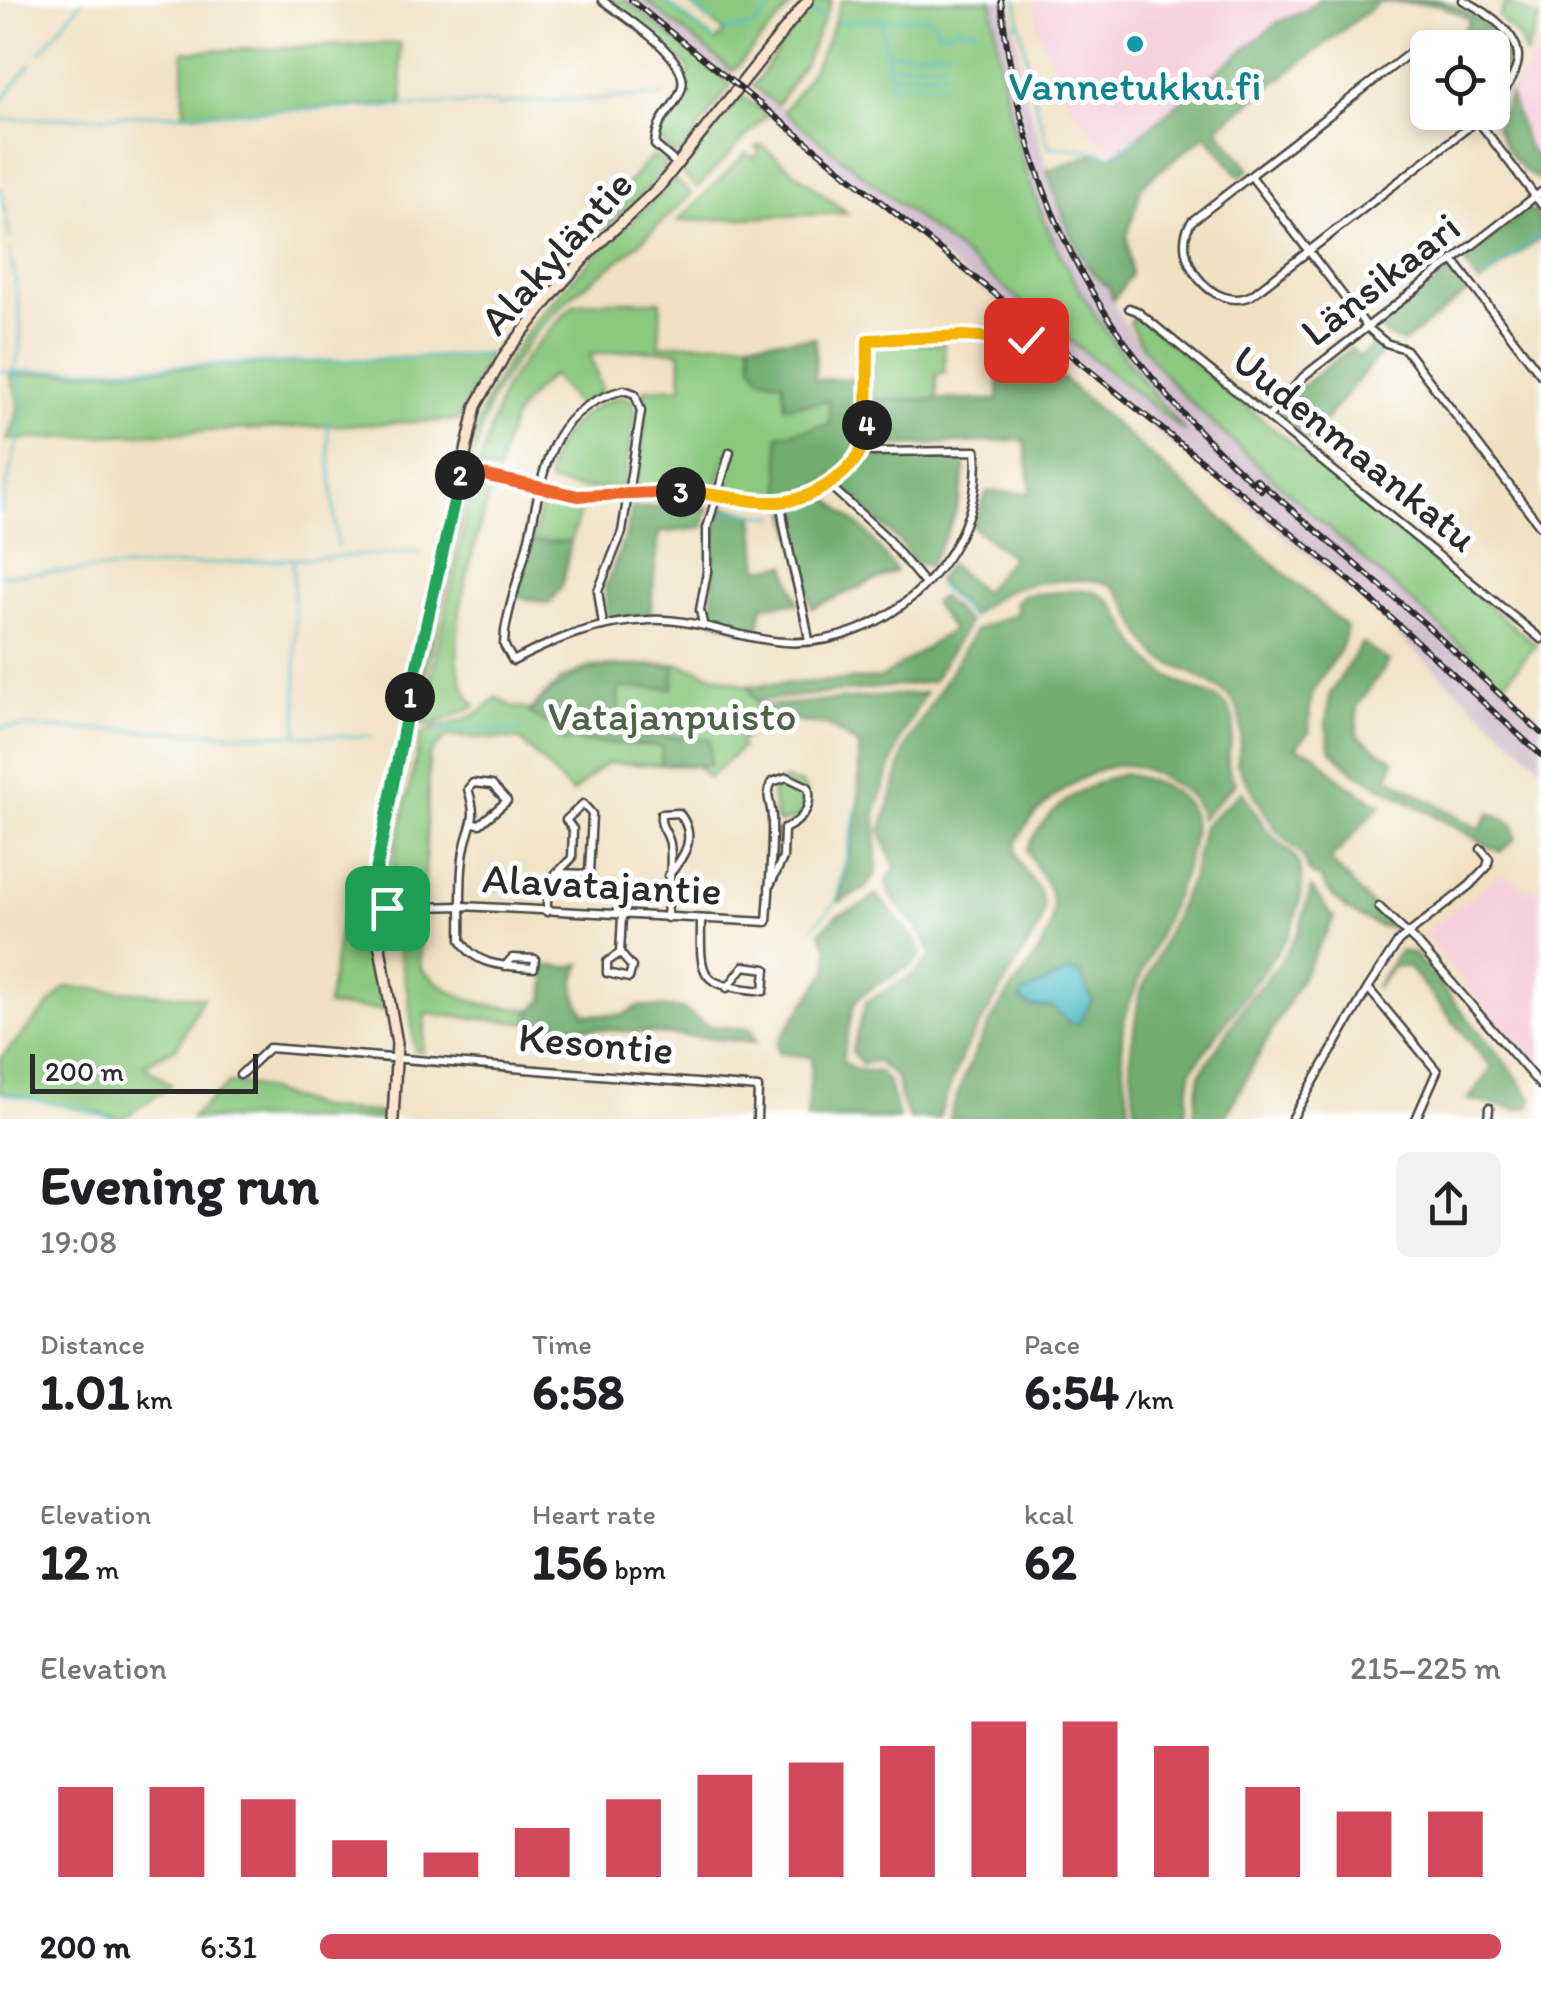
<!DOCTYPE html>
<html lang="en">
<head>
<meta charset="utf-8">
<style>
	body { margin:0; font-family:Itim,sans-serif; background:#f2f2f2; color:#202124; height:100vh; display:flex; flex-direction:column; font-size:38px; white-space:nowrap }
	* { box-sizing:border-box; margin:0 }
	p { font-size:32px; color:#757577 }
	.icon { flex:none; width:55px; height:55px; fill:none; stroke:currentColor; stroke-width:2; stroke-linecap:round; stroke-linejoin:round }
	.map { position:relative; height:1119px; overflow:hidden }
	.side { display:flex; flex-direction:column; background:#fff; flex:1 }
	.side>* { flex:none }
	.controls { position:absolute; left:1410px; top:30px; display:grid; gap:20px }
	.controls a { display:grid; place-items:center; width:100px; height:100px; border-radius:15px; background:#fff; box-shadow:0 5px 15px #0003; font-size:50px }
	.scale { position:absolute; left:30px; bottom:25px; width:228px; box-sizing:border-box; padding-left:10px; border:5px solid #2b2b2b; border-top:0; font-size:28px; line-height:35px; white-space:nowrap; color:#2b2b2b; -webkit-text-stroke:8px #fff; paint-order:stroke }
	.pin { position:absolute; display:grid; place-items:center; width:85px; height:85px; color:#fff; margin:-42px; border-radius:20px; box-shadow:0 5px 15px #0006 }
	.km { position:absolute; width:50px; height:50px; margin:-25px; border-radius:50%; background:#222; color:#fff; font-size:28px; line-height:50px; text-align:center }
	.round { display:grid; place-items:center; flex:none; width:105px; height:105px; border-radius:15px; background:#f2f2f2 }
	.overview { display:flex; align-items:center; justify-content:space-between; height:170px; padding:0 40px }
	h1 { font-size:55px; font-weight:700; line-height:75px }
	.figures { display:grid; grid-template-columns:repeat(3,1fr); gap:15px; height:170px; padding:10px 40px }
	.figures div { display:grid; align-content:center }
	.figures b { font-size:50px; font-weight:700 }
	.figures small { font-size:28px; font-weight:400 }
	.figures p { font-size:28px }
	.chart { height:280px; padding:20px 40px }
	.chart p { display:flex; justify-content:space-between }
	.chart svg { width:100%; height:180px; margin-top:10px; stroke:#d1495b; stroke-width:6 }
	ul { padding:0 40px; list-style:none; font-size:32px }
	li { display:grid; grid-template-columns:160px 120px 1fr; align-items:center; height:75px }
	li i { height:25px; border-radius:12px; background:#d1495b }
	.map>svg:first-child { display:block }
	.built { fill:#f5cfdc }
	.industrial { fill:#d1bdcc }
	.green { fill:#8bc97f; stroke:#5b7a55; stroke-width:2.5 }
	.forest { fill:#70ad6e; stroke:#4e6c4c; stroke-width:2.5 }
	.water { fill:#50bec7; stroke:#3e7479; stroke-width:2.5 }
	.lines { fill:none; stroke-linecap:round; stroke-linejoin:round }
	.stream { stroke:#50bec7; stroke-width:2.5 }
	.street-casing { stroke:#494642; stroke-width:11 }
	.secondary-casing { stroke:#494642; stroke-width:14 }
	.street { stroke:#fff; stroke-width:6 }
	.secondary { stroke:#fce5cf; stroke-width:9 }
	.rail-casing { stroke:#2b2b2b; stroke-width:6 }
	.rail { stroke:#fff; stroke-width:2.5; stroke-dasharray:8; stroke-linecap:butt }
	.split-1-casing { stroke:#fff; stroke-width:20 }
	.split-2-casing { stroke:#fff; stroke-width:20 }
	.split-3-casing { stroke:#fff; stroke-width:20 }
	.split-4-casing { stroke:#fff; stroke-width:20 }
	.split-5-casing { stroke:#fff; stroke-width:20 }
	.split-1 { stroke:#22a559; stroke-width:12 }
	.split-2 { stroke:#22a559; stroke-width:12 }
	.split-3 { stroke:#f0652b; stroke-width:12 }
	.split-4 { stroke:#f5b400; stroke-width:12 }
	.split-5 { stroke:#f5b400; stroke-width:12 }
	.culture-dot { fill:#0f9aa8; stroke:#fff; stroke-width:4 }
	.labels { text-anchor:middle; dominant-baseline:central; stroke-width:10; stroke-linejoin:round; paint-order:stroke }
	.culture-label { font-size:42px; fill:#0d838f; stroke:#fff }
	.street-label { font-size:42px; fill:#2b2b2b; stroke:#fff }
	.park-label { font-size:42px; fill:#4d6248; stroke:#fff }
</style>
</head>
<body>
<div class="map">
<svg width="1541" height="1119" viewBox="0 0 1541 1119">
	<rect width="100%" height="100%" fill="#fff"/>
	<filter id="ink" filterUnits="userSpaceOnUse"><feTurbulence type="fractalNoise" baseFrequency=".01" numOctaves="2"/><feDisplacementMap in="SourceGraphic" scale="20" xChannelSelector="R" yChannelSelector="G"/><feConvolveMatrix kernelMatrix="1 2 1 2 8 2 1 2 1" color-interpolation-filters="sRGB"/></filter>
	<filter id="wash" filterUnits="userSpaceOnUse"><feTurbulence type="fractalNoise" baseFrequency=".0048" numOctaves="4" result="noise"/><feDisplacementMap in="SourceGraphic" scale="40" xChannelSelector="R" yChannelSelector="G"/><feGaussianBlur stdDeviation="2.25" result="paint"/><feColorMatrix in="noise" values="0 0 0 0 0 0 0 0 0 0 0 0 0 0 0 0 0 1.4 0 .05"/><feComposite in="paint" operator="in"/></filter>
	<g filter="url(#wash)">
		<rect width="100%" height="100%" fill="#f0e1c3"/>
		<!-- built -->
		<g class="built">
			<path d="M1035,0H1318L1310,9L1278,22L1113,156L1070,105L1036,24Z"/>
			<path d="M1541,43V163L1527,146L1510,94Z"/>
			<path d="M1501,874L1541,895V1073L1423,934Z"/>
		</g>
		<!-- industrial -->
		<g class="industrial">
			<path d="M625,0H645L733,71L725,80Z"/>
			<path d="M992,0H1011L1022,85L1060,208L1109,287L1117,310L1138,344L1170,383L1541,718V766L1316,561L753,103L761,93L777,105L1179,427L1118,352L1088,309L1052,242L1036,205L1009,110Z"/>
		</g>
		<!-- green -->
		<g class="green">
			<path d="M610,0H625L731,85L680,155L670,153L659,138C665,108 688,105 689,68Z"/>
			<path d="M645,0H664L716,42L724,32L684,0H781L793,4L733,71Z"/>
			<path d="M813,0H832L805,63L777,105L753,86Z"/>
			<path d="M841,0H992C1011,186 1064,293 1185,432L783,111C811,78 830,42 841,0Z"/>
			<path d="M1506,2L1540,19L1526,55L1519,38L1499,17Z"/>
			<path d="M400,43L403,105L184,114L183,52Z"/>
			<path d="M741,95L767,115L697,188L679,171Z"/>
			<path d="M761,145L847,213L678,221L746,153L754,158L759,152L756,147Z"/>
			<path d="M652,156L665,163L664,172L605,229L594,221Z"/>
			<path d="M673,178L692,194L626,255L571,296L531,338L499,385L488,407L472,465L468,457C484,380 536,314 592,259C619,231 648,207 673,178Z"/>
			<path d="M603,301H661L659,345L750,341L753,366L829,400L830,424L782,500L726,492L733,455H727L717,486L710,488L636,486L645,427V389L682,387L680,351L633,350L590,355L602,391L577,406L552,375C514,408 507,425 498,473L478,468L504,388L525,358L573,305Z"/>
			<path d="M1133,319H1140L1536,645L1504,683C1418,607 1331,532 1246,454C1206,416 1153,374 1130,323Z"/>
			<path d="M878,343L944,344L945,373L936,375L937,401L873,399L871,349Z"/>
			<path d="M488,354L459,420L7,440C21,413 21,404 10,375Z"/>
			<path d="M623,396L631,400L636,410L623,487L581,489L549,483C545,440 584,406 623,396Z"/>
			<path d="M469,483L407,760L385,893L380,892L391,813L462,486Z"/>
			<path d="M480,488L490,490C477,544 432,661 476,706L433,725L421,724L471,494Z"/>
			<path d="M542,500L581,508L571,541L532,542Z"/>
			<path d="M680,664L748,686L766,718L739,743L742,747L709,778L697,766L606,763L572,793L521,740L447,736L429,756L424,902L390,901L397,844L421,734C447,721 477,723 496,697L513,707L530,710L560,680L589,667Z"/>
			<path d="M785,780L802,784C810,796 804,804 799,817L780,823L776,820C775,803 765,788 785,780Z"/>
			<path d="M418,914L421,969C461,1004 481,1005 531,1010L529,1023L426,1014L423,1052L415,1051L408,993L392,923L397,917Z"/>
			<path d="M361,915L367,921L383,1010L327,1006L342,917Z"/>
			<path d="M66,987L203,997L177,1047L144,1065L171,1085L123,1119L0,1092V1059Z"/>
			<path d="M229,1083L251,1085L318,1108L383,1113L382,1119H190Z"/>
		</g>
		<!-- forest -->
		<g class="forest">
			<path d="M1318,0H1439C1460,6 1507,32 1507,57C1507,66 1501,73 1496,80L1493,77L1492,48L1454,47L1470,20L1438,4L1379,2L1217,128L1250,169L1240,177L1206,135L1142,185L1127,237L1131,275L1113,300L1109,287C1078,271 1060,203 1047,171L1097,152L1114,156L1278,22L1309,9Z"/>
			<path d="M1510,94L1527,146L1541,163L1539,179C1520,175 1503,144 1496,126Z"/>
			<path d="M1533,210L1541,218V237L1480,284L1465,264L1466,259L1524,212Z"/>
			<path d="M1453,268L1470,290L1403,343L1387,336L1379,326Z"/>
			<path d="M816,338L815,380L862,378C862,397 864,417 861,435C854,468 813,494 782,500L778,435L830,424L829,401L785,406L783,382L761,377L753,366L750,341Z"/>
			<path d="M1021,342L1346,627C1347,651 1322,670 1313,692C1308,705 1310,720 1309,733L1295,747L1314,753L1343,782L1381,805L1330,860L1392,927L1378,926L1346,909L1327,890L1321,879L1310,873L1302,855L1275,829L1237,764C1249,705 1237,696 1187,671C1178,667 1167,663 1160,657C1137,639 1133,603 1114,587C1097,574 1029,582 1009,590C995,597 983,606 971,616L937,580L950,564L983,592L1012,557L972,526L987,492L1031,493L1025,440L872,447L868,442L873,399L998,400L999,379L1010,343Z"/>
			<path d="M1375,345L1381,348L1378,356L1309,440L1281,418L1280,412L1296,391L1351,348L1359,357Z"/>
			<path d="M965,455C966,496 950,532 928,566L916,563L898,540L846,492L841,483L861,461L873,457Z"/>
			<path d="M826,496L868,534L896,571L812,608L788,511L802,509Z"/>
			<path d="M692,505L709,508L703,528L659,533L650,616L608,617L605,588L626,535L632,508Z"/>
			<path d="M724,507L754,514L759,569L786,565L798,603L763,605L758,635L713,620V545L717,522Z"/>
			<path d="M571,541L562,586L549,604L517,596L532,542Z"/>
			<path d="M1085,590C1123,595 1123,631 1145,655C1156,668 1174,681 1189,687C1203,693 1220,695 1229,709C1244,735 1215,756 1236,783L1200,819C1199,801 1188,793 1173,784C1159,776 1139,764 1123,765C1086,767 1033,807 1018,840C1008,863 1039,880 1043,902C1045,908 1041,918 1040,925L963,1053L938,1119H910L900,1099L897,1078L876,1061L861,1064L852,1052L866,1002L914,974L931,957C925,926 894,912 886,883L895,868L881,832L906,746L975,630L1017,613L1015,602L1023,595Z"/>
			<path d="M941,597L968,623L932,682L756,701L748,686L881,678L952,630L933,603Z"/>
			<path d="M1362,643L1389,662L1357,706V735L1394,761L1388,777L1480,829L1490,812L1513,824L1515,839L1500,852L1353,771L1331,750L1326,725L1330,694Z"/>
			<path d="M675,665L673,688H619L618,727C591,727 551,734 530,713C578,658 607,668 675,665Z"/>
			<path d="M925,693L901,738L876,810L877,872L863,890L839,902L859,808V746L827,725L767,718L762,706Z"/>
			<path d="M559,732L710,739V766L661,764L662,746L561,741Z"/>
			<path d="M1123,774C1144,778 1179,788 1190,809C1211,850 1130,978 1123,1027C1118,1058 1130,1088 1129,1119H949C961,1081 976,1047 996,1013C1015,978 1054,948 1053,906C1052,886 1035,868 1027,850C1044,811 1082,784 1123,774Z"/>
			<path d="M1242,791C1251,804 1258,819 1268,831C1276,841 1289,848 1296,859C1310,882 1297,912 1289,935L1192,1069L1184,1119H1136L1130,1058L1139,996L1193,874L1203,826Z"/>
			<path d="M1311,888L1334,918L1224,1119H1193L1200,1074L1248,1000L1276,967L1299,931Z"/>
			<path d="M876,894L917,942L921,954L913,964L864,993L854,1004L842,1060L853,1069L879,1072L888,1082L899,1119H807L812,1057L778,1053L777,1043L828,970V948L820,932L837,915L863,905Z"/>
			<path d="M1400,951L1414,954L1513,1072L1532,1100L1529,1107L1517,1109L1468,1100L1492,1068L1408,967L1394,966L1375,988Z"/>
			<path d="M581,964C571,984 573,995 585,1014L623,1015L638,1006L682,1009L709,1026L751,1029L756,1042L529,1023L531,1010L544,1000L546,974L537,973L538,965L568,967Z"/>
		</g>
		<!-- water -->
		<path class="water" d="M1070,971L1080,974L1092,1000L1079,1023L1072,1024L1053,1007L1031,1006L1021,1000L1022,994Z"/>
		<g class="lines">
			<!-- stream -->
			<g class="stream">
				<path d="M664,0L715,41"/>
				<path d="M684,0L713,23"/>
				<path d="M810,13L826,19"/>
				<path d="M881,18L891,86L945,83"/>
				<path d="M837,22L928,17L937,25L936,31L949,32L957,26L977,30"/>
				<path d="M1016,24H1020L1017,0"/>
				<path d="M1020,24L1036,106L1049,147L1072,148L1112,155L1139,136"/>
				<path d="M724,30L754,27L778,1L793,4"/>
				<path d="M40,53L82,0"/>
				<path d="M886,53L949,50"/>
				<path d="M888,65L947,62"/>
				<path d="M893,75L946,72"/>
				<path d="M0,103L31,63"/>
				<path d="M0,120L492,103L500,106L509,103L664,96"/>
				<path d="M0,187L10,237"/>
				<path d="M1481,281L1541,234"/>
				<path d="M0,372L491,355"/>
				<path d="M327,422L337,547"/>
				<path d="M726,510L776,517"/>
				<path d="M0,513L24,415L23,386L14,371C29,333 15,288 10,249"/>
				<path d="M789,515L824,499"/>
				<path d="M293,562L298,734"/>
				<path d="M0,575L422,552"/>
				<path d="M938,585L971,618"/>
				<path d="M0,727L371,737"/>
				<path d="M439,729L524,731"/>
				<path d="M813,927L836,902L857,807"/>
				<path d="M0,1093L76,1108L113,1119"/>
			</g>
		</g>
	</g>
	<g filter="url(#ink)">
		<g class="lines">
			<defs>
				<g id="street">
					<path d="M602,0C624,17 694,59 681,90C671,116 658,112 655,145L677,164"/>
					<path d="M1463,0C1485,11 1525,36 1517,65C1513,80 1501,95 1492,108"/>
					<path d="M1436,48L1423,46L1411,52L1192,221C1167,255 1214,315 1252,295L1488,112"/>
					<path d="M1492,81L1505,89"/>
					<path d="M1478,121L1541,204"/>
					<path d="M1251,176L1368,328L1386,343L1405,349L1541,527"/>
					<path d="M1453,260L1541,375"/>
					<path d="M1129,308L1137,311L1541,639"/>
					<path d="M1269,416L1304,376L1541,192"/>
					<path d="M461,470L578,496L683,492L769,504L803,499L828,485L862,452L867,417L868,340L964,336L1026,340"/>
					<path d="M829,485L885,536L925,584"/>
					<path d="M781,504C786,551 802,594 809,641"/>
					<path d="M703,624L700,610L707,572V528L730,452"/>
					<path d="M603,625L598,591L622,532L641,411L635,394L624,390C545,410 544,475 528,542C521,572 510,600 505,631L504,645L513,661C560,637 596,622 650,620C697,618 738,639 784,642C886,649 986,554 976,451L862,452"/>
					<path d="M473,823L480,824L507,801L492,785L473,783L468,789C479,823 469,822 464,851C459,880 462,911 461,940C475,967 507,966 534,968L535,959L512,958L505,966"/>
					<path d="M1379,907L1420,946L1541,1086"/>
					<path d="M376,908L462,906L767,922C769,888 773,853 772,819C772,804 764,795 772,782L787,777L808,787C813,807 802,821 784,829L783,858L769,887"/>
					<path d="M547,912V883L572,858L573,829L566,820L583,804L592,814L589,874L556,873"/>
					<path d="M667,918C668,895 673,867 670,844C668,832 659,827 661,814L679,813C698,837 685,856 668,876"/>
					<path d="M701,920C700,981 700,985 764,991L766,969L744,966L727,988"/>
					<path d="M620,953L607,962V973L629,978L632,967L620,953L622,916"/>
					<path d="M1368,988L1437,1071L1416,1119"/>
					<path d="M240,1075L269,1048L758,1088L757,1119"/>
					<path d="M1292,1119L1368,988L1398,942L1470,885L1487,867L1489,859L1481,849"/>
					<path d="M1488,1119L1489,1108"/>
				</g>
				<path id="secondary" d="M393,1119L397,1043L375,920V883L391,787L476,406L506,353L557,289L591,251L659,187L808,0"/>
			</defs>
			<!-- street casing -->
			<use href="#street" class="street-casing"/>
			<!-- secondary casing -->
			<use href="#secondary" class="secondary-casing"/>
			<!-- street -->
			<use href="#street" class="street"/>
			<!-- secondary -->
			<use href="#secondary" class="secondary"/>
			<defs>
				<g id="rail">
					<path d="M631,0L1354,584L1541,755"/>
					<path d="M1001,0C1023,209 1105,352 1261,490"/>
					<path d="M1256,479L1424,623L1541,733"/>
				</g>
			</defs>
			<!-- rail casing -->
			<use href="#rail" class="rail-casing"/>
			<!-- rail -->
			<use href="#rail" class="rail"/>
		</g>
	</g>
	<g class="lines" filter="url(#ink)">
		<defs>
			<path id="split-1" d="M387,908H374V882L410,697"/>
			<path id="split-2" d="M410,697L460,475"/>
			<path id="split-3" d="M460,475L461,470L578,496L681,492"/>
			<path id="split-4" d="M681,492C743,493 783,522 838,477C856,463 865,448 867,425"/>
			<path id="split-5" d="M867,425L868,340L964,336L1026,340"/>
		</defs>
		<!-- split-1 casing -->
		<use href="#split-1" class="split-1-casing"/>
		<!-- split-2 casing -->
		<use href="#split-2" class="split-2-casing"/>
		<!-- split-3 casing -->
		<use href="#split-3" class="split-3-casing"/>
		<!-- split-4 casing -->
		<use href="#split-4" class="split-4-casing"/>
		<!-- split-5 casing -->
		<use href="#split-5" class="split-5-casing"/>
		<!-- split-1 -->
		<use href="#split-1" class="split-1"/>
		<!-- split-2 -->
		<use href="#split-2" class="split-2"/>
		<!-- split-3 -->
		<use href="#split-3" class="split-3"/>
		<!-- split-4 -->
		<use href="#split-4" class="split-4"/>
		<!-- split-5 -->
		<use href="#split-5" class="split-5"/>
	</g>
	<!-- markers -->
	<circle class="culture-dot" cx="1135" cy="44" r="10"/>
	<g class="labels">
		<!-- culture labels -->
		<g class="culture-label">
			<text x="1135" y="85">Vannetukku.fi</text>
		</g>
		<!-- street labels -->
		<g class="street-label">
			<text transform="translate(556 252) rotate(-48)">Alakyläntie</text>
			<text transform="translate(1380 279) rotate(-38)">Länsikaari</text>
			<text transform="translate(1355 448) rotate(39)">Uudenmaankatu</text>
			<text transform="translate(602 884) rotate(3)">Alavatajantie</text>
			<text transform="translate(596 1043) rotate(5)">Kesontie</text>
		</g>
		<!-- park labels -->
		<g class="park-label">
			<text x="672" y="715">Vatajanpuisto</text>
		</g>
	</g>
</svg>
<div class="controls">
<a><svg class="icon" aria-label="locate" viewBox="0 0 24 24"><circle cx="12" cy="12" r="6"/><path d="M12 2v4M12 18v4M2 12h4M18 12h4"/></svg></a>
</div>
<div class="scale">200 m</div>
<div class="pin" style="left:387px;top:908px;background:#1e9e55"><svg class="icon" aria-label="arrive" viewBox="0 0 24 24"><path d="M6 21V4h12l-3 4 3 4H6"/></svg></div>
<div class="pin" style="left:1026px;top:340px;background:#d93025"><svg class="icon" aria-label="check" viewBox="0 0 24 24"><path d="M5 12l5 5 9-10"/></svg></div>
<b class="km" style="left:410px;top:697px">1</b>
<b class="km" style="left:460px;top:475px">2</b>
<b class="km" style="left:681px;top:492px">3</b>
<b class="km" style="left:867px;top:425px">4</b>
</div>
<section class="side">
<div class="overview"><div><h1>Evening run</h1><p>19:08</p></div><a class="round"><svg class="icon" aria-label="share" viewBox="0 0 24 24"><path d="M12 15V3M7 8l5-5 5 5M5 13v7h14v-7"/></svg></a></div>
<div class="figures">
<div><p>Distance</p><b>1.01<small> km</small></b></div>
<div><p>Time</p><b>6:58</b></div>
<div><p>Pace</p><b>6:54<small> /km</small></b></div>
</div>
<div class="figures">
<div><p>Elevation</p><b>12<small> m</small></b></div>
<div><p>Heart rate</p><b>156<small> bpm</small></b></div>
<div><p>kcal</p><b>62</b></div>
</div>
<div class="chart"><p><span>Elevation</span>215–225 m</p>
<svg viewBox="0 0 160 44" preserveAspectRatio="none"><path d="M5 44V22M15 44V22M25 44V25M35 44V35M45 44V38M55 44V32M65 44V25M75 44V19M85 44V16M95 44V12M105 44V6M115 44V6M125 44V12M135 44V22M145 44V28M155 44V28"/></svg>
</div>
<ul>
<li><b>200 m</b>6:31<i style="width:100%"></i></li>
</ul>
</section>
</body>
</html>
